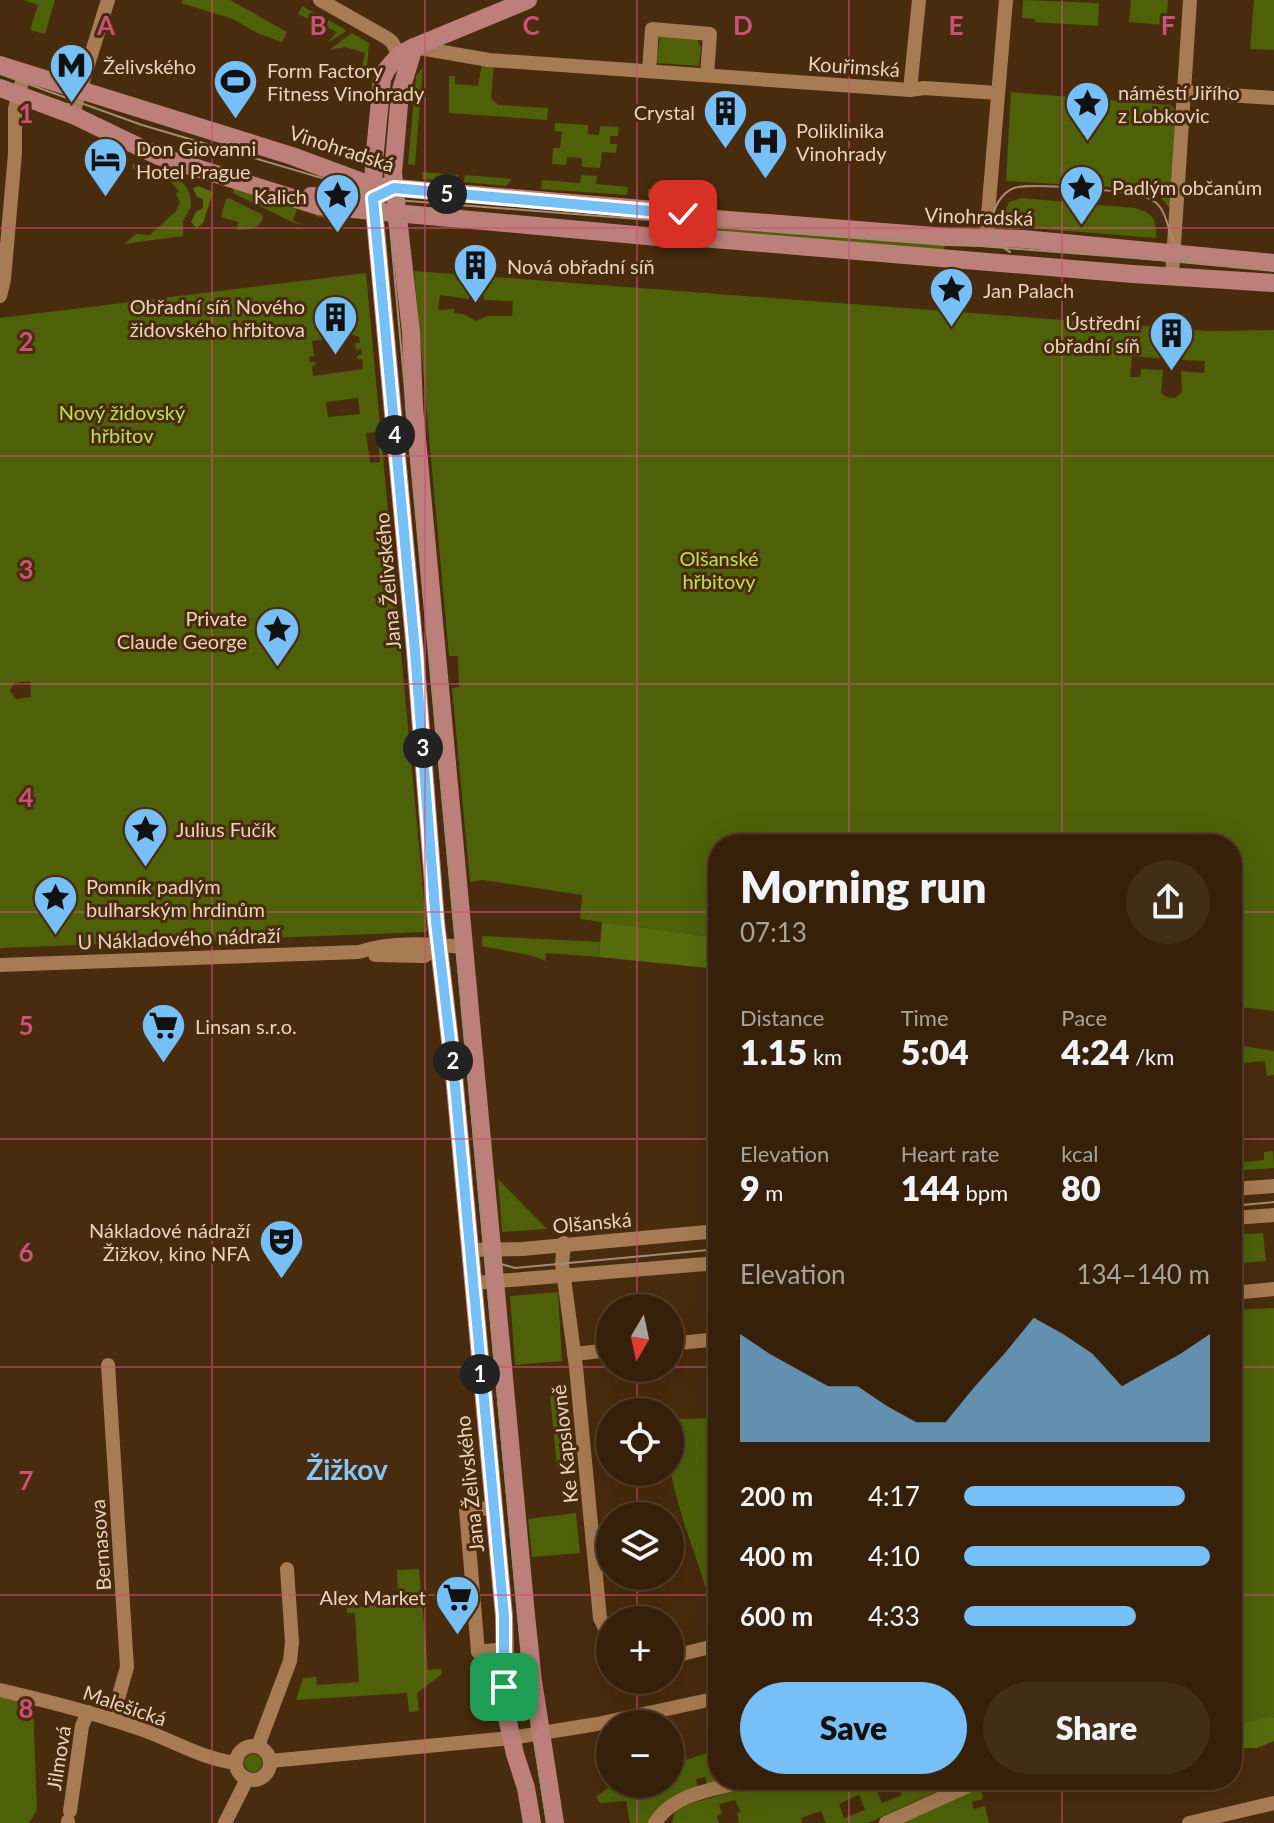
<!DOCTYPE html>
<html lang="en">
<head>
<meta charset="utf-8">
<style>
	body { margin:0; font-family:Lato,sans-serif; background:#422d18; color:#f1f3f6; height:100vh; display:flex; flex-direction:column; font-size:30px; white-space:nowrap }
	* { box-sizing:border-box; margin:0 }
	p { font-size:26px; color:#aaa39c }
	.icon { flex:none; width:44px; height:44px; fill:none; stroke:currentColor; stroke-width:2; stroke-linecap:round; stroke-linejoin:round }
	.map { position:relative; flex:1; overflow:hidden }
	.sheet { position:absolute; left:708px; top:834px; width:534px; height:956px; display:flex; flex-direction:column; background:#37200a; border-radius:32px; box-shadow:0 8px 32px #0002,0 0 0 2px #513e2b }
	.sheet>* { flex:none }
	.needle { width:52px; rotate:189deg }
	.buttons { position:absolute; left:596px; top:1294px; display:grid; gap:16px }
	.buttons a { display:grid; place-items:center; width:88px; height:88px; border-radius:50%; background:#37200a; box-shadow:0 8px 32px #0002,0 0 0 2px #513e2b; font-size:40px }
	.pin { position:absolute; display:grid; place-items:center; width:68px; height:68px; color:#fff; margin:-34px; border-radius:16px; box-shadow:0 4px 12px #0006 }
	.km { position:absolute; width:40px; height:40px; margin:-20px; border-radius:50%; background:#222; color:#fff; font-size:22px; line-height:40px; text-align:center }
	.round { display:grid; place-items:center; flex:none; width:84px; height:84px; border-radius:42px; background:#422d18 }
	.overview { display:flex; align-items:center; justify-content:space-between; height:136px; padding:0 32px }
	h1 { font-size:44px; font-weight:800; line-height:60px }
	.stats { display:grid; grid-template-columns:repeat(3,1fr); gap:12px; height:136px; padding:8px 32px }
	.stats div { display:grid; align-content:center }
	.stats b { font-size:34px; font-weight:800 }
	.stats small { font-size:22px; font-weight:400 }
	.stats p { font-size:22px }
	.chart { height:224px; padding:16px 32px }
	.chart p { display:flex; justify-content:space-between }
	.chart svg { width:100%; height:144px; margin-top:8px; fill:#77c0f7; opacity:.7 }
	.button { display:flex; gap:16px; margin-top:auto; padding:16px 32px }
	.button a { flex:1; height:92px; border-radius:48px; background:#77c0f7; color:#111; font-size:32px; font-weight:800; line-height:92px; text-align:center }
	.button a+a { background:#422d18; color:#f1f3f6 }
	ul { padding:0 32px; list-style:none; font-size:26px }
	li { display:grid; grid-template-columns:128px 96px 1fr; align-items:center; height:60px }
	li i { height:20px; border-radius:10px; background:#77c0f7 }
	.map>svg:first-child { display:block }
	.green { fill:#4e6109; fill-rule:evenodd }
	.forest { fill:#566c0d }
	.lines { fill:none; stroke-linecap:round; stroke-linejoin:round }
	.minor { stroke:#a77b53; stroke-width:14 }
	.major { stroke:#bc7f7a; stroke-width:18 }
	.tram { stroke:#a58b73; stroke-width:2 }
	.route-casing { stroke:#fff; stroke-width:16 }
	.route { stroke:#77c0f7; stroke-width:10 }
	.grid { fill:none; stroke:#ce5079; stroke-width:2; stroke-opacity:0.55 }
	.labels { text-anchor:middle; dominant-baseline:central; stroke-width:6; stroke-linejoin:round; paint-order:stroke }
	.poi-label { font-size:20px; fill:#ebd3bf; stroke:#492b0d; text-anchor:start }
	.street-label { font-size:20px; fill:#ebd3bf; stroke:#492b0d }
	.park-label { font-size:20px; fill:#bbe150; stroke:#492b0d }
	.district-label { font-size:28px; font-weight:bold; fill:#86c8fc; stroke:#492b0d }
	.grid-label { font-size:26px; text-anchor:middle; font-weight:bold; fill:#ce5079; stroke:#492b0d; stroke-width:6; stroke-linejoin:round; paint-order:stroke }
</style>
</head>
<body>
<div class="map">
<svg width="1274" height="1823" viewBox="0 0 1274 1823">
	<rect width="100%" height="100%" fill="#492b0d"/>
	<!-- green -->
	<g class="green">
		<path d="M23,0H55L45,34L30,30L38,5Z"/>
		<path d="M183,0H230L287,32L282,42L257,33L233,19L181,3Z"/>
		<path d="M1023,0L1099,3L1098,26L1035,22V19L1022,18Z"/>
		<path d="M1131,0H1168L1166,25L1129,22Z"/>
		<path d="M1254,0H1274V50L1250,49Z"/>
		<path d="M302,6L346,30L345,32L327,43L337,32L298,14Z"/>
		<path d="M352,33L369,43L366,78L360,76L365,53L345,47L329,50Z"/>
		<path d="M660,36L697,39L701,47L699,66L656,63Z"/>
		<path d="M482,64L494,65L491,98L498,105L548,108L547,120L449,113V76H455V84L478,86Z"/>
		<path d="M423,67L415,165L408,164L416,76Z"/>
		<path d="M1011,92L1170,105L1177,112L1171,210L1155,190L1006,181Z"/>
		<path d="M555,123L588,125V134L599,135L600,126L619,127L618,136H610V144H617L616,153L602,152L600,168L582,167V158L567,157L566,165L552,164L553,148H560L562,132L555,131Z"/>
		<path d="M132,164C158,168 193,175 191,207L183,221V236L124,244L136,234L150,235L176,211L180,202L176,194L179,191L164,174L160,177L157,174L143,173L140,169H133Z"/>
		<path d="M422,172L458,175V182L422,179Z"/>
		<path d="M465,175L512,179L506,186L464,182Z"/>
		<path d="M581,175L597,176L596,184L628,187L627,195L541,189L542,180L580,183Z"/>
		<path d="M234,187L337,220L335,222L297,209L293,221L306,225L294,223L233,193Z"/>
		<path d="M648,189L678,191V199L648,197Z"/>
		<path d="M229,198L261,214L263,217C260,230 248,229 237,230L238,222L221,217L226,199Z"/>
		<path d="M1022,198L1135,208C1154,214 1156,219 1156,238L1005,226V211L1009,202Z"/>
		<path d="M716,223L945,241L944,251L715,233Z"/>
		<path d="M414,271L1210,331L1274,330V1011L1232,1006V844H718V938L580,919L582,895L483,880L470,882L452,688L459,687L458,656H449ZM471,292L483,293L484,300L513,301L512,316H487L476,321L463,314L454,313V309L438,310L440,295L469,299ZM1165,354L1182,355V360L1205,361L1204,373L1181,371L1182,392L1175,398L1166,397L1161,393L1163,370L1141,369L1140,377H1130L1132,356L1164,359Z"/>
		<path d="M366,273L427,932L0,948V318ZM354,335L359,337L360,343H355L356,350L361,349L362,354L357,356V359H362L363,369L313,376L312,366L316,365L315,362H310L309,357L314,356L312,341ZM358,398L360,414L328,417L326,402ZM377,432L380,462L370,463L366,433ZM30,681L31,697L16,699L10,691L14,683Z"/>
		<path d="M482,936L600,942L599,957L546,953L545,961L533,956L482,946Z"/>
		<path d="M1232,1044L1274,1051V1075L1267,1076L1265,1061L1232,1064Z"/>
		<path d="M1273,1151L1274,1168L1232,1171V1163L1264,1160V1152Z"/>
		<path d="M498,1179L547,1229L502,1232Z"/>
		<path d="M1263,1233L1266,1261L1232,1264V1235Z"/>
		<path d="M558,1292L562,1361L515,1365L510,1296Z"/>
		<path d="M1274,1308V1718L1232,1727V1310Z"/>
		<path d="M566,1394L572,1467L557,1468L550,1395Z"/>
		<path d="M718,1418V1607L713,1609L682,1517L670,1471V1419Z"/>
		<path d="M576,1513L580,1553L532,1557L528,1519Z"/>
		<path d="M419,1569L428,1670L441,1669L442,1674L417,1693L419,1711L409,1712L407,1693L296,1700L303,1678L316,1677L317,1685L359,1682L355,1613H347V1601L351,1600L352,1607L398,1604L397,1570Z"/>
		<path d="M0,1697L33,1704L37,1810L29,1823H0Z"/>
		<path d="M714,1751L718,1766V1780H722L707,1786L705,1777L696,1779L698,1788C676,1794 659,1802 649,1823H630L626,1801L600,1803L596,1797L613,1784H670V1762L676,1761L679,1769V1762Z"/>
		<circle cx="253" cy="1763" r="9"/>
		<path d="M772,1780H801L805,1788L820,1780H895L876,1788L882,1803L902,1795L896,1780H913L915,1783L920,1781L922,1785L934,1780H962L868,1823H826L821,1811L801,1818L802,1823H734L739,1822L737,1813L741,1812L735,1800L719,1804L722,1814L717,1816L719,1823H672L675,1810L683,1806ZM859,1795L865,1810L844,1818L839,1804Z"/>
		<path d="M980,1785L983,1799L972,1802L974,1809L985,1806L989,1823H901Z"/>
	</g>
	<!-- forest -->
	<g class="forest">
		<path d="M198,186L213,192L203,223L197,228L191,222L196,212L203,208V199L197,197L193,188Z"/>
		<path d="M602,922L718,938V969L599,957Z"/>
		<path d="M1268,1717L1274,1718V1741L1257,1748H1232V1727Z"/>
	</g>
	<g class="lines">
		<!-- minor -->
		<g class="minor">
			<path d="M320,0L387,38L392,42L399,55"/>
			<path d="M414,47L489,60L910,90L924,88L998,93"/>
			<path d="M649,71L652,29L710,34L707,75"/>
			<path d="M910,90L919,0"/>
			<path d="M1184,92L1274,98"/>
			<path d="M66,112L75,107L108,0"/>
			<path d="M986,238L1006,0"/>
			<path d="M1172,275L1190,0"/>
			<path d="M0,296L4,280L15,153V109L24,73"/>
			<path d="M375,955L424,956L439,947"/>
			<path d="M0,965L359,952C391,941 431,944 464,947"/>
			<path d="M1232,1189L1274,1186"/>
			<path d="M1232,1218L1274,1215"/>
			<path d="M564,1243L562,1264L576,1367L600,1618L610,1638"/>
			<path d="M470,1250L522,1249L718,1231"/>
			<path d="M474,1283L718,1263"/>
			<path d="M1232,1293L1274,1289"/>
			<path d="M670,1344L718,1339"/>
			<path d="M574,1354L610,1350"/>
			<path d="M108,1365L127,1667L112,1720"/>
			<path d="M493,1508L466,1510L478,1652L505,1649"/>
			<path d="M670,1657L718,1645"/>
			<path d="M0,1690C48,1701 96,1713 143,1730C174,1741 203,1759 236,1763"/>
			<circle cx="253" cy="1763" r="17"/>
			<path d="M258,1746L290,1661L292,1642L287,1569"/>
			<path d="M270,1761L511,1738L597,1724L718,1698"/>
			<path d="M70,1811L82,1726L88,1712"/>
			<path d="M68,1823V1821"/>
			<path d="M225,1823L247,1779"/>
			<path d="M655,1823C674,1792 718,1789 750,1780"/>
			<path d="M886,1823L981,1780"/>
			<path d="M1189,1823L1274,1803"/>
		</g>
		<!-- major -->
		<g class="major">
			<path d="M528,0L414,47L399,55L387,69L382,79L374,162L373,197L415,651L436,922L454,1075L504,1616L506,1713L515,1754L526,1788L532,1823"/>
			<path d="M414,47L400,93L393,173L411,332L414,407L526,1615L533,1681L555,1823"/>
			<path d="M0,65L292,156L373,186L666,211L715,219L947,237L1023,239L1274,263"/>
			<path d="M0,88L73,115L158,156L319,206L668,238L689,237L1133,274L1274,283"/>
			<path d="M311,196L373,198L384,193"/>
		</g>
		<!-- tram -->
		<g class="tram">
			<path d="M0,74L142,125L396,200L1274,269"/>
			<path d="M354,188C374,196 386,204 390,227L523,1670L547,1823"/>
			<path d="M393,240C397,219 412,210 433,209"/>
			<path d="M1010,252C999,246 992,235 992,222C993,208 1001,193 1014,188C1031,182 1122,191 1142,196C1179,204 1158,250 1196,262"/>
			<path d="M1232,1206L1274,1202"/>
			<path d="M482,1249L497,1263L515,1268L718,1249"/>
		</g>
	</g>
	<g class="lines">
		<defs>
			<path id="route" d="M504,1687V1616L454,1075L436,922L415,651L373,198L394,188L683,214"/>
		</defs>
		<!-- route casing -->
		<use href="#route" class="route-casing"/>
		<!-- route -->
		<use href="#route" class="route"/>
	</g>
	<!-- grid -->
	<path class="grid" d="M212,0V1823M425,0V1823M637,0V1308M849,0V844M1062,0V844M0,228H1274M0,456H1274M0,684H1274M0,912H718M1232,912H1274M0,1139H718M1232,1139H1274M0,1367H610M670,1367H718M1232,1367H1274M637,1368V1412M637,1472V1516M637,1576V1620M0,1595H718M1232,1595H1274M637,1680V1724M849,1780V1823M1062,1780V1823M637,1784V1823"/>
	<!-- icons -->
	<defs>
		<symbol id="metro-pin" viewBox="-11 -11 22 30"><path d="M0 17L-7.5 6A9.5 9.5 0 1 1 7.5 6Z" fill="#77c0f7" stroke="#492b0d"/><path d="M-5.5 5V-5H-3L0 0L3-5H5.5V5H3V-.5L0 4L-3-.5V5Z" fill="#111"/></symbol>
		<symbol id="stadium-pin" viewBox="-11 -11 22 30"><path d="M0 17L-7.5 6A9.5 9.5 0 1 1 7.5 6Z" fill="#77c0f7" stroke="#492b0d"/><path d="M0-5a6.5 5 0 1 0 0 10a6.5 5 0 1 0 0-10ZM-3.5-1.8h7v3.6h-7Z" fill="#111"/></symbol>
		<symbol id="sight-pin" viewBox="-11 -11 22 30"><path d="M0 17L-7.5 6A9.5 9.5 0 1 1 7.5 6Z" fill="#77c0f7" stroke="#492b0d"/><path d="M0-6L1.8-2.2L6-1.7L2.9 1.2L3.7 5.4L0 3.3L-3.7 5.4L-2.9 1.2L-6-1.7L-1.8-2.2Z" fill="#111"/></symbol>
		<symbol id="building-pin" viewBox="-11 -11 22 30"><path d="M0 17L-7.5 6A9.5 9.5 0 1 1 7.5 6Z" fill="#77c0f7" stroke="#492b0d"/><path d="M-4-6H4V6H1V3H-1V6H-4ZM-2.5-4.3h1.7v1.8h-1.7ZM.8-4.3h1.7v1.8H.8ZM-2.5-1h1.7V.8h-1.7ZM.8-1h1.7V.8H.8Z" fill="#111"/></symbol>
		<symbol id="hospital-pin" viewBox="-11 -11 22 30"><path d="M0 17L-7.5 6A9.5 9.5 0 1 1 7.5 6Z" fill="#77c0f7" stroke="#492b0d"/><path d="M-5-5h3v3.5h4V-5h3V5h-3V1.5h-4V5h-3Z" fill="#111"/></symbol>
		<symbol id="hotel-pin" viewBox="-11 -11 22 30"><path d="M0 17L-7.5 6A9.5 9.5 0 1 1 7.5 6Z" fill="#77c0f7" stroke="#492b0d"/><path d="M-6-4.5h1.5V1H6V5H4.5V3h-9V5H-6ZM-4 0a1.8 1.8 0 1 1 3.6 0ZM.5 0V-2.5h3Q6-2.5 6 0Z" fill="#111"/></symbol>
		<symbol id="supermarket-pin" viewBox="-11 -11 22 30"><path d="M0 17L-7.5 6A9.5 9.5 0 1 1 7.5 6Z" fill="#77c0f7" stroke="#492b0d"/><path d="M-6-5.5h2.5l.6 2H6L4.5 2H-2.5L-4.4-4H-6ZM-1.5 3.2a1.3 1.3 0 1 0 .1 0ZM3 3.2a1.3 1.3 0 1 0 .1 0Z" fill="#111"/></symbol>
		<symbol id="theatre-pin" viewBox="-11 -11 22 30"><path d="M0 17L-7.5 6A9.5 9.5 0 1 1 7.5 6Z" fill="#77c0f7" stroke="#492b0d"/><path d="M-5-5.5Q0-4 5-5.5V0Q5 5 0 6Q-5 5-5 0ZM-3.3-2.5H-1v1.5H-3.3ZM1-2.5H3.3v1.5H1ZM-2.8 1Q0 5.5 2.8 1Z" fill="#111"/></symbol>
	</defs>
	<g fill-rule="evenodd">
		<use href="#metro-pin" x="46" y="40" width="51" height="69"/>
		<use href="#stadium-pin" x="210" y="56" width="51" height="69"/>
		<use href="#sight-pin" x="1062" y="78" width="51" height="69"/>
		<use href="#building-pin" x="700" y="86" width="51" height="69"/>
		<use href="#hospital-pin" x="740" y="116" width="51" height="69"/>
		<use href="#hotel-pin" x="80" y="134" width="51" height="69"/>
		<use href="#sight-pin" x="1056" y="162" width="51" height="69"/>
		<use href="#sight-pin" x="312" y="170" width="51" height="69"/>
		<use href="#building-pin" x="450" y="240" width="51" height="69"/>
		<use href="#sight-pin" x="926" y="264" width="51" height="69"/>
		<use href="#building-pin" x="310" y="292" width="51" height="69"/>
		<use href="#building-pin" x="1146" y="308" width="51" height="69"/>
		<use href="#sight-pin" x="252" y="604" width="51" height="69"/>
		<use href="#sight-pin" x="120" y="804" width="51" height="69"/>
		<use href="#sight-pin" x="30" y="872" width="51" height="69"/>
		<use href="#supermarket-pin" x="138" y="1000" width="51" height="69"/>
		<use href="#theatre-pin" x="256" y="1216" width="51" height="69"/>
		<use href="#supermarket-pin" x="432" y="1572" width="51" height="69"/>
	</g>
	<g class="labels">
		<!-- poi labels -->
		<g class="poi-label">
			<text x="103" y="66">Želivského</text>
			<text x="267" y="70">Form Factory<tspan x="267" dy="23">Fitness Vinohrady</tspan></text>
			<text x="1118" y="92">náměstí Jiřího<tspan x="1118" dy="23">z Lobkovic</tspan></text>
			<text x="695" y="112" text-anchor="end">Crystal</text>
			<text x="796" y="130">Poliklinika<tspan x="796" dy="23">Vinohrady</tspan></text>
			<text x="136" y="148">Don Giovanni<tspan x="136" dy="23">Hotel Prague</tspan></text>
			<text x="1112" y="187">Padlým občanům</text>
			<text x="307" y="196" text-anchor="end">Kalich</text>
			<text x="507" y="266">Nová obřadní síň</text>
			<text x="983" y="290">Jan Palach</text>
			<text x="305" y="306" text-anchor="end">Obřadní síň Nového<tspan x="305" dy="23">židovského hřbitova</tspan></text>
			<text x="1140" y="322" text-anchor="end">Ústřední<tspan x="1140" dy="23">obřadní síň</tspan></text>
			<text x="247" y="618" text-anchor="end">Private<tspan x="247" dy="23">Claude George</tspan></text>
			<text x="176" y="829">Julius Fučík</text>
			<text x="86" y="886">Pomník padlým<tspan x="86" dy="23">bulharským hrdinům</tspan></text>
			<text x="195" y="1026">Linsan s.r.o.</text>
			<text x="250" y="1230" text-anchor="end">Nákladové nádraží<tspan x="250" dy="23">Žižkov, kino NFA</tspan></text>
			<text x="426" y="1597" text-anchor="end">Alex Market</text>
		</g>
		<!-- street labels -->
		<g class="street-label">
			<text transform="translate(854 66) rotate(4)">Kouřimská</text>
			<text transform="translate(342 148) rotate(18)">Vinohradská</text>
			<text transform="translate(979 216) rotate(2)">Vinohradská</text>
			<text transform="translate(387 581) rotate(-95)">Jana Želivského</text>
			<text transform="translate(179 938) rotate(-2)">U Nákladového nádraží</text>
			<text transform="translate(592 1222) rotate(-5)">Olšanská</text>
			<text transform="translate(564 1444) rotate(-96)">Ke Kapslovně</text>
			<text transform="translate(469 1484) rotate(-96)">Jana Želivského</text>
			<text transform="translate(100 1545) rotate(-94)">Bernasova</text>
			<text transform="translate(125 1705) rotate(19)">Malešická</text>
			<text transform="translate(58 1758) rotate(-81)">Jilmová</text>
		</g>
		<!-- park labels -->
		<g class="park-label">
			<text x="122" y="412">Nový židovský<tspan x="122" dy="23">hřbitov</tspan></text>
			<text x="719" y="558">Olšanské<tspan x="719" dy="23">hřbitovy</tspan></text>
		</g>
		<!-- district labels -->
		<g class="district-label">
			<text x="347" y="1469">Žižkov</text>
		</g>
	</g>
	<g class="grid-label">
		<text x="106" y="35">A</text>
		<text x="318" y="35">B</text>
		<text x="531" y="35">C</text>
		<text x="743" y="35">D</text>
		<text x="956" y="35">E</text>
		<text x="1168" y="35">F</text>
		<text x="26" y="123">1</text>
		<text x="26" y="351">2</text>
		<text x="26" y="579">3</text>
		<text x="26" y="807">4</text>
		<text x="26" y="1035">5</text>
		<text x="26" y="1262">6</text>
		<text x="26" y="1490">7</text>
		<text x="26" y="1718">8</text>
	</g>
</svg>
<div class="buttons">
<a><svg class="needle" viewBox="-14 -14 28 28"><path d="M0-13l5 13h-10z" fill="#e53935"/><path d="M0 13l5-13h-10z" fill="#aaa39c"/></svg></a>
<a><svg class="icon" aria-label="locate" viewBox="0 0 24 24"><circle cx="12" cy="12" r="6"/><path d="M12 2v4M12 18v4M2 12h4M18 12h4"/></svg></a>
<a><svg class="icon" aria-label="layers" viewBox="0 0 24 24"><path d="M12 4l9 5-9 5-9-5zM3 14l9 5 9-5"/></svg></a>
<a>+</a>
<a>−</a>
</div>
<div class="pin" style="left:504px;top:1687px;background:#1e9e55"><svg class="icon" aria-label="arrive" viewBox="0 0 24 24"><path d="M6 21V4h12l-3 4 3 4H6"/></svg></div>
<div class="pin" style="left:683px;top:214px;background:#d93025"><svg class="icon" aria-label="check" viewBox="0 0 24 24"><path d="M5 12l5 5 9-10"/></svg></div>
<b class="km" style="left:480px;top:1374px">1</b>
<b class="km" style="left:453px;top:1061px">2</b>
<b class="km" style="left:423px;top:748px">3</b>
<b class="km" style="left:395px;top:435px">4</b>
<b class="km" style="left:447px;top:194px">5</b>
<section class="sheet">
<div class="overview"><div><h1>Morning run</h1><p>07:13</p></div><a class="round"><svg class="icon" aria-label="share" viewBox="0 0 24 24"><path d="M12 15V3M7 8l5-5 5 5M5 13v7h14v-7"/></svg></a></div>
<div class="stats">
<div><p>Distance</p><b>1.15<small> km</small></b></div>
<div><p>Time</p><b>5:04</b></div>
<div><p>Pace</p><b>4:24<small> /km</small></b></div>
</div>
<div class="stats">
<div><p>Elevation</p><b>9<small> m</small></b></div>
<div><p>Heart rate</p><b>144<small> bpm</small></b></div>
<div><p>kcal</p><b>80</b></div>
</div>
<div class="chart"><p><span>Elevation</span>134–140 m</p>
<svg viewBox="0 0 160 44" preserveAspectRatio="none"><path d="M0 44V11L10 17L20 22L30 27L40 27L50 33L60 38L70 38L80 27L90 17L100 6L110 11L120 17L130 27L140 22L150 17L160 11V44z"/></svg>
</div>
<ul>
<li><b>200 m</b>4:17<i style="width:90%"></i></li>
<li><b>400 m</b>4:10<i style="width:100%"></i></li>
<li><b>600 m</b>4:33<i style="width:70%"></i></li>
</ul>
<div class="button"><a>Save</a><a>Share</a></div>
</section>
</div>
</body>
</html>
